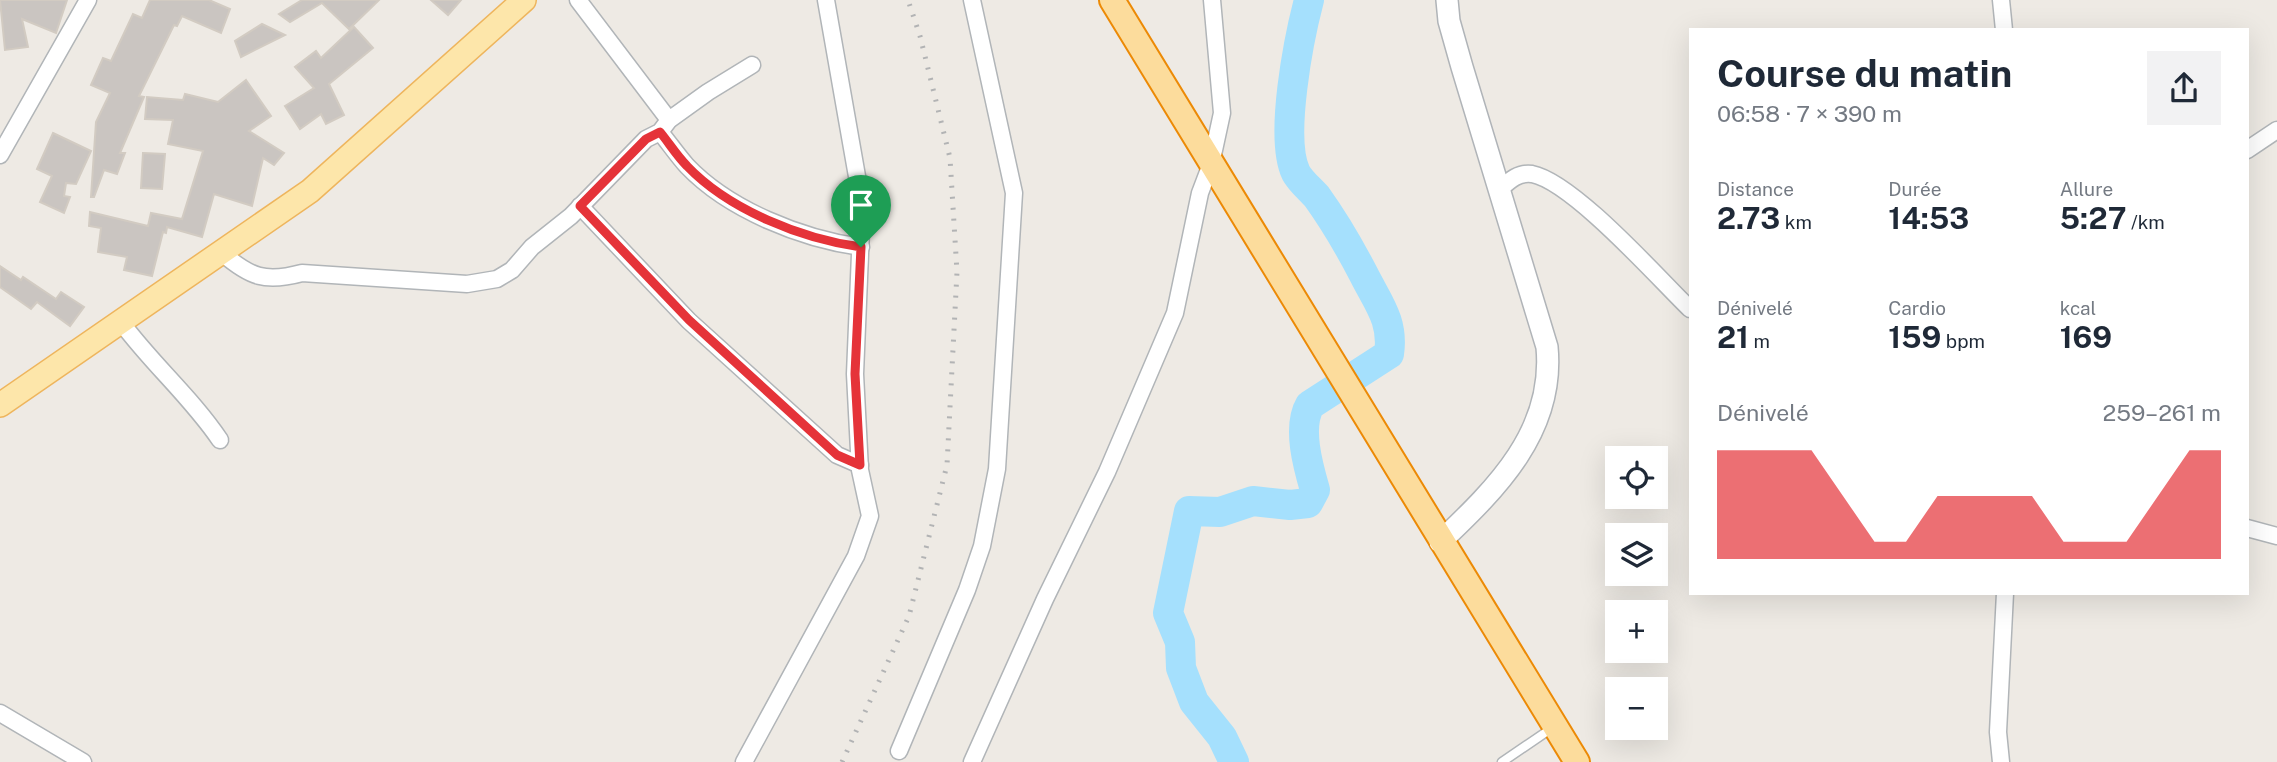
<!DOCTYPE html>
<html lang="fr">
<head>
<meta charset="utf-8">
<style>
	body { margin:0; font-family:"Public Sans",sans-serif; background:#f2f2f3; color:#1f2937; height:100vh; display:flex; flex-direction:column; font-size:26px; white-space:nowrap }
	* { box-sizing:border-box; margin:0 }
	p { font-size:23px; color:#747a83 }
	.icon { flex:none; width:38px; height:38px; fill:none; stroke:currentColor; stroke-width:2; stroke-linecap:round; stroke-linejoin:round }
	.map { position:relative; flex:1; overflow:hidden }
	.sheet { position:absolute; left:1689px; top:28px; width:560px; height:567px; display:flex; flex-direction:column; background:#fff; border-radius:0px; box-shadow:0 7px 28px #0002 }
	.sheet>* { flex:none }
	.buttons { position:absolute; left:1605px; top:446px; display:grid; gap:14px }
	.buttons a { display:grid; place-items:center; width:63px; height:63px; border-radius:0px; background:#fff; box-shadow:0 7px 28px #0002; font-size:35px }
	.pin { position:absolute; display:grid; place-items:center; width:60px; height:60px; color:#fff; margin:-72px -30px; border-radius:50% 50% 50% 0; rotate:-45deg; box-shadow:0 0 7px #0007 }
	.pin .icon { rotate:45deg }
	.round { display:grid; place-items:center; flex:none; width:74px; height:74px; border-radius:0px; background:#f2f2f3 }
	.overview { display:flex; align-items:center; justify-content:space-between; height:119px; padding:0 28px }
	h1 { font-size:38px; font-weight:700; line-height:52px }
	.stats { display:grid; grid-template-columns:repeat(3,1fr); gap:10px; height:119px; padding:7px 28px }
	.stats div { display:grid; align-content:center }
	.stats b { font-size:30px; font-weight:700 }
	.stats small { font-size:19px; font-weight:400 }
	.stats p { font-size:19px }
	.chart { height:196px; padding:14px 28px }
	.chart p { display:flex; justify-content:space-between }
	.chart svg { width:100%; height:126px; margin-top:7px; fill:#e53339; opacity:.7 }
	.map>svg:first-child { display:block }
	.lines { fill:none; stroke-linecap:round; stroke-linejoin:round }
	.river { stroke:#a5e0fd; stroke-width:30 }
	.building { fill:#cac5c1; stroke:#d2cbc2; stroke-width:2 }
	.service-casing { stroke:#b1b5b8; stroke-width:11 }
	.minor-casing { stroke:#b1b5b8; stroke-width:19 }
	.secondary-casing { stroke:#b0b4b8; stroke-width:24 }
	.primary-casing { stroke:#eeb55d; stroke-width:26 }
	.trunk-casing { stroke:#ec8a06; stroke-width:28 }
	.service { stroke:#fff; stroke-width:8 }
	.minor { stroke:#fff; stroke-width:16 }
	.secondary { stroke:#fff; stroke-width:21 }
	.primary { stroke:#fde6aa; stroke-width:23 }
	.trunk { stroke:#fcdc9c; stroke-width:24 }
	.rail { stroke:#b2b3b4; stroke-width:5; stroke-dasharray:2 9; stroke-linecap:butt }
	.route-casing { stroke:#fff; stroke-width:14 }
	.route { stroke:#e53339; stroke-width:9 }
</style>
</head>
<body>
<div class="map">
<svg width="2277" height="762" viewBox="0 0 2277 762">
	<rect width="100%" height="100%" fill="#eeeae4"/>
	<g class="lines">
		<!-- river -->
		<path class="river" d="M1234,762L1222,737L1194,702L1181,668L1180,642L1168,613L1189,511L1220,512L1253,501L1290,505L1308,503L1315,490C1308,466 1297,427 1310,405L1389,354C1394,321 1378,303 1364,275C1350,248 1335,222 1317,197C1310,189 1301,182 1296,173C1279,138 1299,38 1309,0"/>
	</g>
	<!-- building -->
	<g class="building">
		<path d="M0,0H67L56,33L22,19L28,47L5,50Z"/>
		<path d="M150,0H209L230,9L221,33L182,16L177,26L174,25L139,96L144,97L120,153H125L117,174L104,170L94,197H91L96,122L110,93L91,85L103,58L111,61L133,14L142,18Z"/>
		<path d="M302,0H379L349,29L322,3L290,22L279,14Z"/>
		<path d="M431,0H461L448,15Z"/>
		<path d="M262,24L285,35L241,57L235,41Z"/>
		<path d="M354,27L373,48L329,84L344,115L326,124L321,114L300,129L285,106L314,88L295,67L316,51L321,58Z"/>
		<path d="M246,80L271,116L249,131L284,153L274,165L263,158L252,206L214,194L202,237L167,227L166,233L163,232L152,276L124,270L127,257L98,252L101,228L89,226L90,212L148,226L151,213L182,219L203,151L168,144L173,120L145,119L147,97L183,100L185,94L218,102Z"/>
		<path d="M53,133L91,151L76,184L66,183L64,196L70,197L64,213L40,202L52,176L37,169Z"/>
		<path d="M143,153L165,154L162,189L141,188Z"/>
		<path d="M0,266L21,280L23,277L56,299L61,292L84,307L70,326L37,302L31,309L0,287Z"/>
	</g>
	<g class="lines">
		<defs>
			<path id="service" d="M1502,762L1552,728"/>
			<g id="minor">
				<path d="M578,0L669,120"/>
				<path d="M2001,0L2004,30"/>
				<path d="M660,132C669,143 678,156 687,166C729,210 802,239 861,247"/>
				<path d="M2247,150L2277,130"/>
				<path d="M0,155L88,0"/>
				<path d="M1499,190C1509,181 1518,172 1532,174C1573,182 1657,277 1690,309"/>
				<path d="M580,206L689,321L837,455L860,465"/>
				<path d="M222,253C250,277 265,283 302,273L467,284L497,279L512,270L532,247L571,216L646,139L660,132L669,120L708,92L752,65"/>
				<path d="M121,322C152,364 191,397 220,440"/>
				<path d="M2247,528L2277,536"/>
				<path d="M0,713L83,762"/>
				<path d="M899,751L967,590L982,546L997,469L1014,193L972,0"/>
				<path d="M744,762L856,556L870,516L860,470L855,374L861,230L858,182L826,0"/>
				<path d="M972,762L1045,599L1107,472L1175,313L1200,193L1211,164L1222,113L1212,0"/>
				<path d="M2001,762L1998,732L2005,593"/>
			</g>
			<path id="secondary" d="M1440,542C1497,488 1555,431 1547,347L1462,67L1449,21L1447,0"/>
			<path id="primary" d="M0,405L310,191L524,0"/>
			<path id="trunk" d="M1112,0L1577,762"/>
		</defs>
		<!-- service casing -->
		<use href="#service" class="service-casing"/>
		<!-- minor casing -->
		<use href="#minor" class="minor-casing"/>
		<!-- secondary casing -->
		<use href="#secondary" class="secondary-casing"/>
		<!-- primary casing -->
		<use href="#primary" class="primary-casing"/>
		<!-- trunk casing -->
		<use href="#trunk" class="trunk-casing"/>
		<!-- service -->
		<use href="#service" class="service"/>
		<!-- minor -->
		<use href="#minor" class="minor"/>
		<!-- secondary -->
		<use href="#secondary" class="secondary"/>
		<!-- primary -->
		<use href="#primary" class="primary"/>
		<!-- trunk -->
		<use href="#trunk" class="trunk"/>
		<!-- rail -->
		<path class="rail" d="M842,762L909,616L947,465L957,272L950,158L920,36L908,0"/>
	</g>
	<g class="lines">
		<defs>
			<path id="route" d="M660,132C669,143 677,156 687,166C729,210 802,239 861,247L855,374L860,465L837,455L689,320L580,206L646,139Z"/>
		</defs>
		<!-- route casing -->
		<use href="#route" class="route-casing"/>
		<!-- route -->
		<use href="#route" class="route"/>
	</g>
</svg>
<div class="buttons">
<a><svg class="icon" aria-label="locate" viewBox="0 0 24 24"><circle cx="12" cy="12" r="6"/><path d="M12 2v4M12 18v4M2 12h4M18 12h4"/></svg></a>
<a><svg class="icon" aria-label="layers" viewBox="0 0 24 24"><path d="M12 4l9 5-9 5-9-5zM3 14l9 5 9-5"/></svg></a>
<a>+</a>
<a>−</a>
</div>
<div class="pin" style="left:861px;top:247px;background:#1e9e55"><svg class="icon" aria-label="arrive" viewBox="0 0 24 24"><path d="M6 21V4h12l-3 4 3 4H6"/></svg></div>
<section class="sheet">
<div class="overview"><div><h1>Course du matin</h1><p>06:58 · 7 × 390 m</p></div><a class="round"><svg class="icon" aria-label="share" viewBox="0 0 24 24"><path d="M12 15V3M7 8l5-5 5 5M5 13v7h14v-7"/></svg></a></div>
<div class="stats">
<div><p>Distance</p><b>2.73<small> km</small></b></div>
<div><p>Durée</p><b>14:53</b></div>
<div><p>Allure</p><b>5:27<small> /km</small></b></div>
</div>
<div class="stats">
<div><p>Dénivelé</p><b>21<small> m</small></b></div>
<div><p>Cardio</p><b>159<small> bpm</small></b></div>
<div><p>kcal</p><b>169</b></div>
</div>
<div class="chart"><p><span>Dénivelé</span>259–261 m</p>
<svg viewBox="0 0 160 44" preserveAspectRatio="none"><path d="M0 44V6L10 6L20 6L30 6L40 22L50 38L60 38L70 22L80 22L90 22L100 22L110 38L120 38L130 38L140 22L150 6L160 6V44z"/></svg>
</div>
</section>
</div>
</body>
</html>
